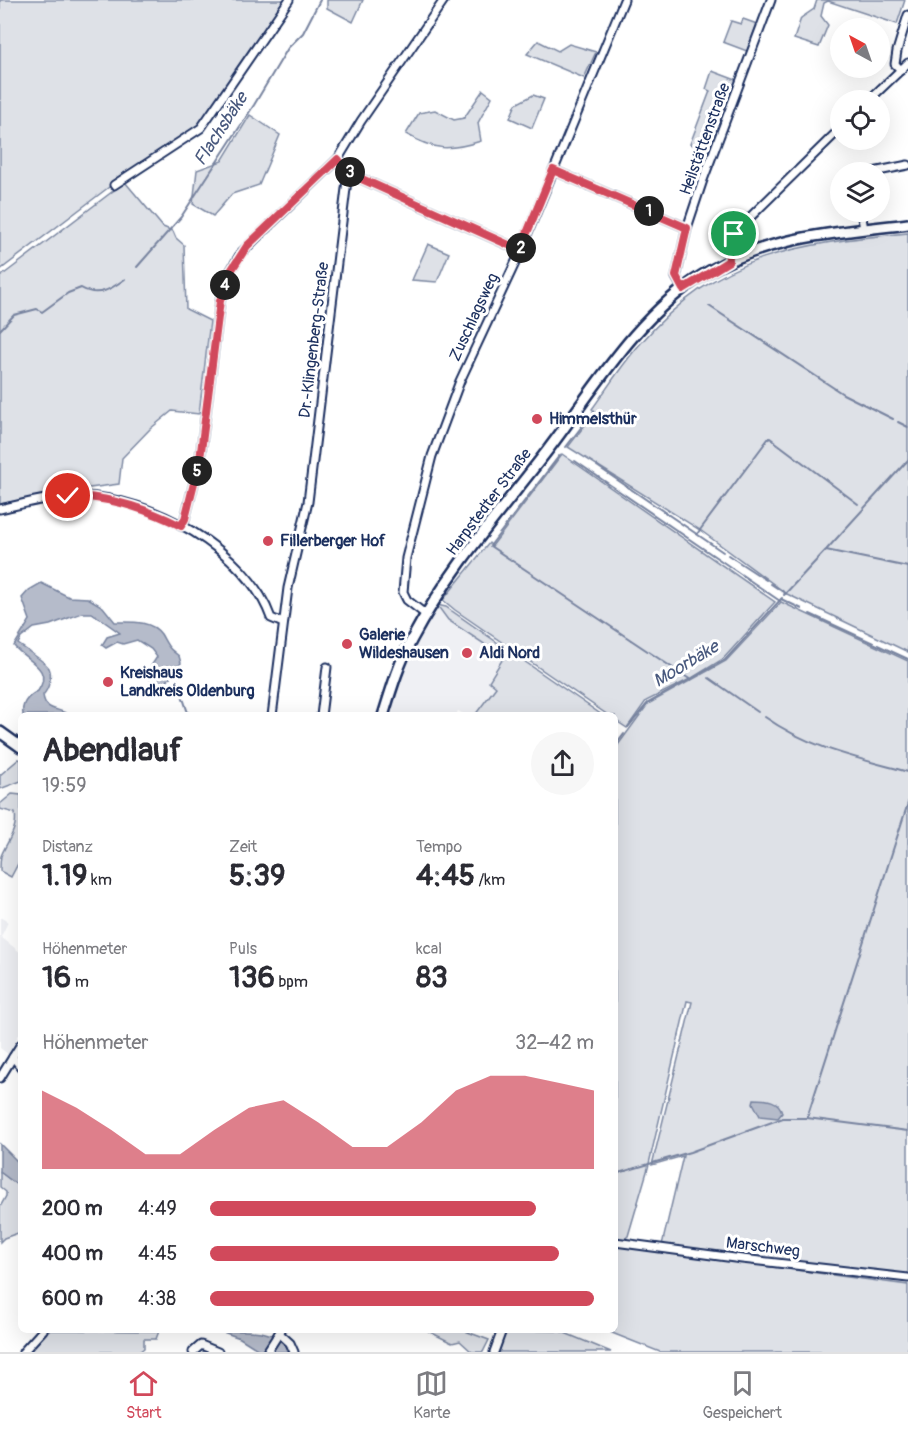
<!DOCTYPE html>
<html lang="de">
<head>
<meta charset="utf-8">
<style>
	body { margin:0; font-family:Pangolin,sans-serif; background:#f7f7f7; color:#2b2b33; height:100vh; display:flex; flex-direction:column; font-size:22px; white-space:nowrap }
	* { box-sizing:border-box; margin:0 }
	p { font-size:20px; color:#7c7c81 }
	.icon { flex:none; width:33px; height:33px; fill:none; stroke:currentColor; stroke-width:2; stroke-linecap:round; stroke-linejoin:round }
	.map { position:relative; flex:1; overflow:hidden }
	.side { position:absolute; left:18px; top:712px; width:600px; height:621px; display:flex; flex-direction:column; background:#fff; border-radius:9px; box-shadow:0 6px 24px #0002 }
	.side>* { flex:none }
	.needle { width:39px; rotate:320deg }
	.fabs { position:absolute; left:830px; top:18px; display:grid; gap:12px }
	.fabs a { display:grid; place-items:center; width:60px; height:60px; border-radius:50%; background:#fff; box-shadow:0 6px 24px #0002; font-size:30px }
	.pin { position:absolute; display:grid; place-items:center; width:51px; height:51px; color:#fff; margin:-26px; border:3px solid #fff; border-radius:50%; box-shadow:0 2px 6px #0007 }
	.km { position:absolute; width:30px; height:30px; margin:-15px; border-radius:50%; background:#222; color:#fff; font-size:16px; line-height:30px; text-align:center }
	.round { display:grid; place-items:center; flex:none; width:63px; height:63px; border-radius:32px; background:#f7f7f7 }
	.headline { display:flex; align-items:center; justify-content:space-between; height:102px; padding:0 24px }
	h1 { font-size:33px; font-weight:700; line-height:45px }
	.metrics { display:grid; grid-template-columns:repeat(3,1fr); gap:9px; height:102px; padding:6px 24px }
	.metrics div { display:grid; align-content:center }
	.metrics b { font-size:30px; font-weight:700 }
	.metrics small { font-size:16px; font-weight:400 }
	.metrics p { font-size:16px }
	.chart { height:168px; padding:12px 24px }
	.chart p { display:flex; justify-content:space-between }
	.chart svg { width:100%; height:108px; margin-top:6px; fill:#d1495b; opacity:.7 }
	ul { padding:0 24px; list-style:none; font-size:20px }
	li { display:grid; grid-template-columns:96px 72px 1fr; align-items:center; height:45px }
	li i { height:15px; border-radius:8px; background:#d1495b }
	.menu { display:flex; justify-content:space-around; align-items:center; height:84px; border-top:2px solid #e1e1e2; background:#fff; font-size:16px; color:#7c7c81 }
	.menu a { display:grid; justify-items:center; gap:3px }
	.menu .on { color:#d1495b }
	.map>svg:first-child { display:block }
	.built { fill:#eff0f4 }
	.green { fill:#dee1e7; stroke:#7c88a2; stroke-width:1.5 }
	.water { fill:#b5bbca; stroke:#77839f; stroke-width:1.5 }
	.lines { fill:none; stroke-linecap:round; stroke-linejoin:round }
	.stream { stroke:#77839f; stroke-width:2 }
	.minor-casing { stroke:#1b2f5e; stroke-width:11 }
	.major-casing { stroke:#1b2f5e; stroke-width:14 }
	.minor { stroke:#fff; stroke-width:7 }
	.major { stroke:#fff; stroke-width:9 }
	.route-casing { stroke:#fff; stroke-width:12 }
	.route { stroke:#d1495b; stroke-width:8 }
	.poi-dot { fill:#d1495b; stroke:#fff; stroke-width:2 }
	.labels { text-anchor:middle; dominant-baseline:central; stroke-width:6; stroke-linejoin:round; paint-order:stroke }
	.street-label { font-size:16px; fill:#1b2f5e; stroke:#fff }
	.poi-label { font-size:16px; font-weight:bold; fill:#1b2f5e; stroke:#fff; text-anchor:start }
	.water-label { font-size:18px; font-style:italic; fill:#49597e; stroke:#fff }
</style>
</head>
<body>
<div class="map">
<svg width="908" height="1352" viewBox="0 0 908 1352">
	<rect width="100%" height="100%" fill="#fff"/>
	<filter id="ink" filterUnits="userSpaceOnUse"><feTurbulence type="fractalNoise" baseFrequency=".0167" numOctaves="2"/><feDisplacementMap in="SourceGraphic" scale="12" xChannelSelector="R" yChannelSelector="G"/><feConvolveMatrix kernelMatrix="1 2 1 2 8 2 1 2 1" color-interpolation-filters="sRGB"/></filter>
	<g filter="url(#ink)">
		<!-- built -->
		<g class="built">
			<path d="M437,605L448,620L504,657L489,681L496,687L475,715H465L458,711L456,715L389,716L405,663Z"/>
			<path d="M0,917L8,922L1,937L21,953V1031L8,1054L0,1048Z"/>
		</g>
		<!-- green -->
		<g class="green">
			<path d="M0,0H286L200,125L113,184L0,270Z"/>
			<path d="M327,0H363L353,22L327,8Z"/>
			<path d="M817,0H905L897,24L828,1L824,3L821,16L828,25L819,47L794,39L801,18L814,9Z"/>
			<path d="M743,19L757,24L747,51L723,42L731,21L741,24Z"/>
			<path d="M538,41L558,51L569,44L596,52L584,78L527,54Z"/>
			<path d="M712,71L736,80L711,149L707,151L690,144L710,91L706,89Z"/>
			<path d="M483,90L492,97L478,123L481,141C449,151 435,151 406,134L419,113L435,110L454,120L464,118Z"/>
			<path d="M533,95L544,99L532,128L510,118L516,104Z"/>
			<path d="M250,115L280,135L259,185L232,194L213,216L193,204L197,170L222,161Z"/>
			<path d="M125,182L163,227L173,231L176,238L184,245L186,309L210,321L199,414L172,411L150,429L122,458L119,484L67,491L0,504V277Z"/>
			<path d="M908,233V652L787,594L700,530L568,447L595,412L592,409C608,387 623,363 641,343C719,253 796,244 908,233Z"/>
			<path d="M428,244L449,253L437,282L412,280Z"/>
			<path d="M562,454L775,602L723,659L692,678L646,701L627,728L615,720V716L608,715L455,610L443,600L489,543L492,546Z"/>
			<path d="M781,602L908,661V1275L662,1245L683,1156L652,1165L692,1002L687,1001L648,1168L628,1236L623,1240L615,1239V749L648,704L726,661Z"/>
			<path d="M437,605L446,607L602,715H475L496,687L489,681L504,657L448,620Z"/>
			<path d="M19,759L21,760V781L0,789V775Z"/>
			<path d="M12,794L21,795V858L11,877L0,871C0,866 0,861 1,856C7,841 18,830 15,813L0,809V804Z"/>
			<path d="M0,1172L21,1188V1232L4,1238L0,1242V1207L6,1196V1192L0,1187Z"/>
			<path d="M615,1246L908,1285V1352H660L607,1331L615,1330Z"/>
			<path d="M505,1330L560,1331L611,1352H495Z"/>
			<path d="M48,1331V1330L159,1331L156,1339H144V1348L139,1352H28Z"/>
			<path d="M428,1331H465L489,1340L483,1352H472L460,1341L452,1343Z"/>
		</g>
		<!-- water -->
		<g class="water">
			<path d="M41,583L69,597L88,598L103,607L115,622C131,622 151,620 161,634C168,646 167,647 179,656L181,663L164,685H156L150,679L151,666L157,657L151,649L137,640L123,644L117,642L106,648L102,645L107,637L120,633L92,613H82L50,625L34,628L21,638L18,644C24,648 46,663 49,668C53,676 48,690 43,695C45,712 58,707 69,715H23C21,704 28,696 38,691C54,668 26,661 14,646L30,620L22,598L29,590Z"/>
			<path d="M754,1099C766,1099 780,1100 782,1113L778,1118L760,1116L753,1103Z"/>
			<path d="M0,1144L21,1165V1188L0,1172Z"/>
			<path d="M220,1331C244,1331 277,1326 290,1352H262L240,1338Z"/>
		</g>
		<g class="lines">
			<!-- stream -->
			<g class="stream">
				<path d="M137,267L181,217L254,105L288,48L303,33L320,0"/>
				<path d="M709,306L843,394L893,419"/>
				<path d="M0,330L14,315L37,309L42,312L68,293L81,288C98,298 111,289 125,279"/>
				<path d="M898,422L908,427"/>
				<path d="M566,447L593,412"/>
				<path d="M559,456L490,546L691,680"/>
				<path d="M575,461L780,601"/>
				<path d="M597,466L723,552"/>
				<path d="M697,534L768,439L770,438L858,504"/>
				<path d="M827,549L908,460"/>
				<path d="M728,555L766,580"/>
				<path d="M771,584L786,594"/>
				<path d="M784,595L826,550L908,567"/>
				<path d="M781,599L802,609"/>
				<path d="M810,614L908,659"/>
				<path d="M174,671L189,716"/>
				<path d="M709,678L758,712"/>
				<path d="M765,717C809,748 857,758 908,772"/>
				<path d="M628,727L648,703L725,660L782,598"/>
				<path d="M615,746L624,734"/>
				<path d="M807,1118L908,803"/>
				<path d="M615,1174L690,1152L783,1118H807L908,1131"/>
			</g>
			<defs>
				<g id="minor">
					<path d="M901,70L895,64L897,51L908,15"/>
					<path d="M869,100L908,63"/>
					<path d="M338,159L348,172L355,176L520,250"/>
					<path d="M553,170L687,228"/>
					<path d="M873,172L908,165"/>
					<path d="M114,185L201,128L289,0"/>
					<path d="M861,212L864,229"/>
					<path d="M729,261L728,241L733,234L840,129"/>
					<path d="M683,289L676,277L687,228L703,180L771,0"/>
					<path d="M0,509C27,503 54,495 81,496C151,497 247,550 271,618L283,623"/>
					<path d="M181,526L185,519L200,459L220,301L227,277L241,253L338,159L361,121L444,0"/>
					<path d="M425,614L407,600L403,592L406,558L432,456L460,381L517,259L624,0"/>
					<path d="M272,716L288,588L308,502L348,172"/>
					<path d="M321,716L327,667"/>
					<path d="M13,1057L21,1067"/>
					<path d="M0,1078L21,1044"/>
					<path d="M615,1242L742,1259L908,1278"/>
					<path d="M279,1333L290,1343L294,1352"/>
					<path d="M23,1352L43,1330"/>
					<path d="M193,1352L201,1345L218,1352"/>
					<path d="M267,1352L281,1330"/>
					<path d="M494,1352L502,1330"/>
				</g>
				<g id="major">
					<path d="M383,716C391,690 399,663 412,639C448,571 500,512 547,451C593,391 637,315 703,275C767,236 835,233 908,224"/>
					<path d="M0,732L21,747"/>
				</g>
			</defs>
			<!-- minor casing -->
			<use href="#minor" class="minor-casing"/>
			<!-- major casing -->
			<use href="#major" class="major-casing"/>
			<!-- minor -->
			<use href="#minor" class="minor"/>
			<!-- major -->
			<use href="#major" class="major"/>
		</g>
	</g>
	<g class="lines" filter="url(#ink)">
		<defs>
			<path id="route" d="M68,496C109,496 145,508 181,526L185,519L200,459L220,301L227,277L247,246L338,159L348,172L355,176L520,250L553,170L687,228L676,276L683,289L729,261L728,241L734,234"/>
		</defs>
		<!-- route casing -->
		<use href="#route" class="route-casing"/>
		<!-- route -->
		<use href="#route" class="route"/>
	</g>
	<!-- markers -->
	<g class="poi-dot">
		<circle cx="537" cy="419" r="6"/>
		<circle cx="268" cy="541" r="6"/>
		<circle cx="347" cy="644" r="6"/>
		<circle cx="467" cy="653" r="6"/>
		<circle cx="108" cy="682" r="6"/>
	</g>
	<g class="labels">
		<!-- street labels -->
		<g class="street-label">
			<text transform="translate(705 139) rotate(-70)">Heilstättenstraße</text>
			<text transform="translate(474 317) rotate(-65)">Zuschlagsweg</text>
			<text transform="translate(314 340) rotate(-83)">Dr.-Klingenberg-Straße</text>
			<text transform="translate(489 502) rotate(-53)">Harpstedter Straße</text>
			<text transform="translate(763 1247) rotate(7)">Marschweg</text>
		</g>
		<!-- poi labels -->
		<g class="poi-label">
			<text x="549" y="419">Himmelsthür</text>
			<text x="280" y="541">Fillerberger Hof</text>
			<text x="359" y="635">Galerie<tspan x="359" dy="18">Wildeshausen</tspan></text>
			<text x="479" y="653">Aldi Nord</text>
			<text x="120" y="673">Kreishaus<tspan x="120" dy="18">Landkreis Oldenburg</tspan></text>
		</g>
		<!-- water labels -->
		<g class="water-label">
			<text transform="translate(221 129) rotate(-57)">Flachsbäke</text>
			<text transform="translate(686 664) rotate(-31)">Moorbäke</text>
		</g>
	</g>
</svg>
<div class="fabs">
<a><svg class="needle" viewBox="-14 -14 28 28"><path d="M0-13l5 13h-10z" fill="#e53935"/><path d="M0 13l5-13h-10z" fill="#7c7c81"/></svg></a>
<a><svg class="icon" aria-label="locate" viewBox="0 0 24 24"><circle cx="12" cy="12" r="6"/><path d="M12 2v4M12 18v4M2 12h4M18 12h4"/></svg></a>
<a><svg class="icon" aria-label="layers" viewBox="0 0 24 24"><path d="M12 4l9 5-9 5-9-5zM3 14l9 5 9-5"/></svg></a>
</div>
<div class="pin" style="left:734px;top:234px;background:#1e9e55"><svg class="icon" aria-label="arrive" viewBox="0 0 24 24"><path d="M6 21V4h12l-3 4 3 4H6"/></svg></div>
<div class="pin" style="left:68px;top:496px;background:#d93025"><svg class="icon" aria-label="check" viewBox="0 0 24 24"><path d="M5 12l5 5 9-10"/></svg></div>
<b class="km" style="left:649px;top:211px">1</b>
<b class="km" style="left:521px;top:248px">2</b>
<b class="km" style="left:350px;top:172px">3</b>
<b class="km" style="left:225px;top:285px">4</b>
<b class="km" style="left:197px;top:471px">5</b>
<section class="side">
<div class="headline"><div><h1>Abendlauf</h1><p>19:59</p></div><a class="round"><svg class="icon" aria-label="share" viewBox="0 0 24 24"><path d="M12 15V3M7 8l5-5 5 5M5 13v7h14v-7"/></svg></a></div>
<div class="metrics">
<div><p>Distanz</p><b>1.19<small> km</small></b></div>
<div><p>Zeit</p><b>5:39</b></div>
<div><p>Tempo</p><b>4:45<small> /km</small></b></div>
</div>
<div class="metrics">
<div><p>Höhenmeter</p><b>16<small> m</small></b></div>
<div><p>Puls</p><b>136<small> bpm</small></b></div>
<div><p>kcal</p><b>83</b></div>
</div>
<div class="chart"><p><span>Höhenmeter</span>32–42 m</p>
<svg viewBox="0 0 160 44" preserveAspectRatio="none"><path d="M0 44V12L10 19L20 28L30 38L40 38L50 28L60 19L70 16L80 25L90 35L100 35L110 25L120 12L130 6L140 6L150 9L160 12V44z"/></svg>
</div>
<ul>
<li><b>200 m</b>4:49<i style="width:85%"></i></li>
<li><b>400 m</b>4:45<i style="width:91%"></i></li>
<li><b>600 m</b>4:38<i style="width:100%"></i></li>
</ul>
</section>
</div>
<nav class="menu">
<a class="on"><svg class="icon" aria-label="home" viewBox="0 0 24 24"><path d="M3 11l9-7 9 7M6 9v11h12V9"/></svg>Start</a>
<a><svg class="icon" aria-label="map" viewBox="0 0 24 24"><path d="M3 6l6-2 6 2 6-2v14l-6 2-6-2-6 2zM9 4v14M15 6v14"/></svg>Karte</a>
<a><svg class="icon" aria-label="saved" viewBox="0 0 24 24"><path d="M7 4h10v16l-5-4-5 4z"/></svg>Gespeichert</a>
</nav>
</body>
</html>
